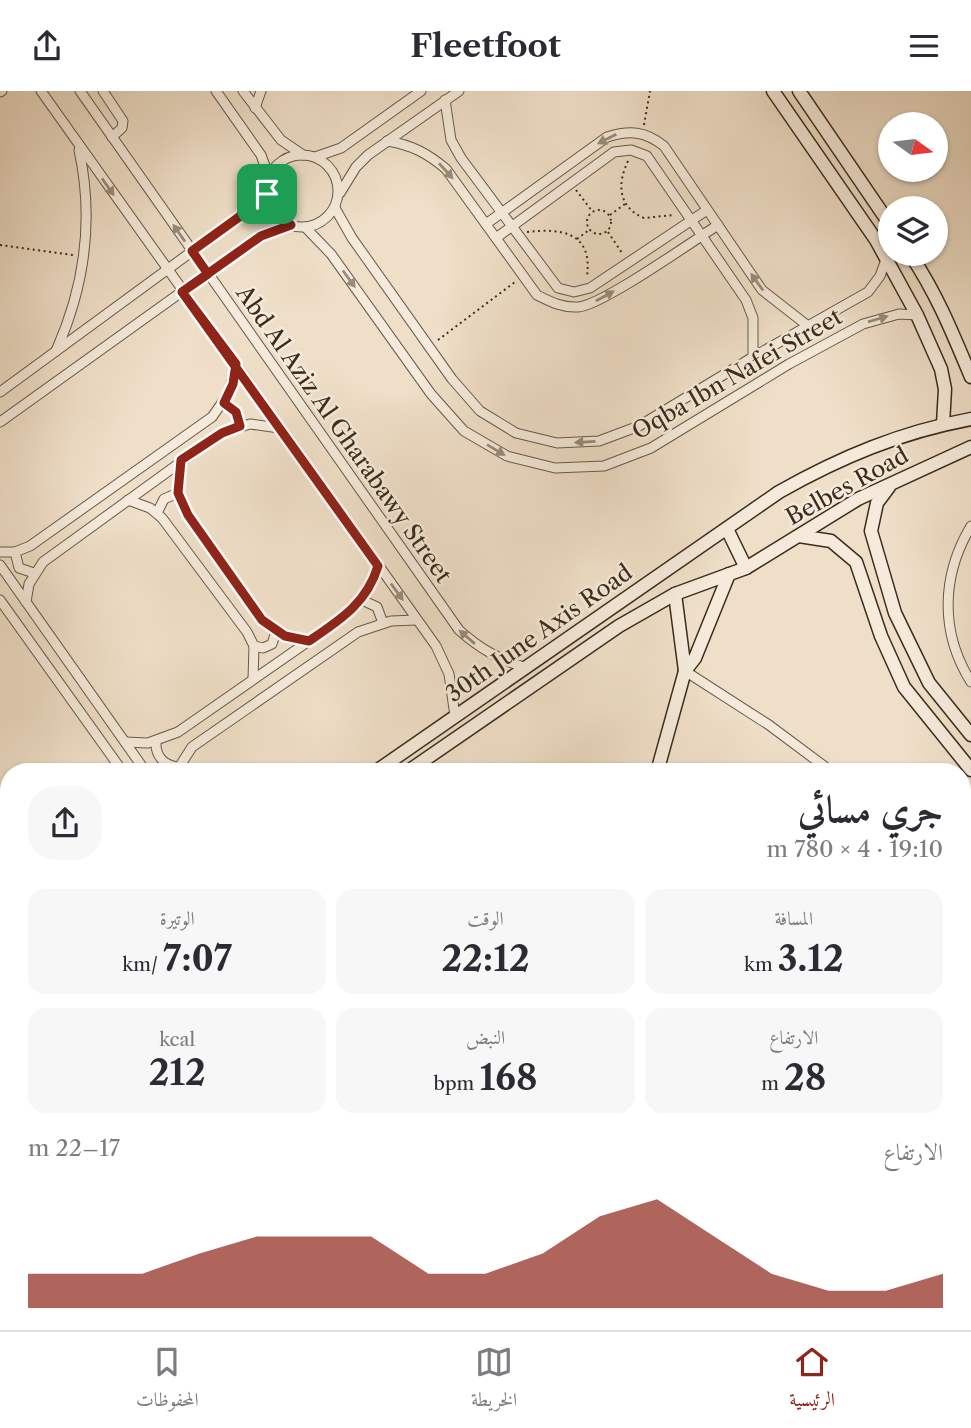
<!DOCTYPE html>
<html lang="ar">
<head>
<meta charset="utf-8">
<style>
	body { margin:0; font-family:"Libre Caslon Text",Amiri,serif; background:#f7f7f7; color:#2b2b33; direction:rtl; height:100vh; display:flex; flex-direction:column; font-size:26px; white-space:nowrap }
	* { box-sizing:border-box; margin:0 }
	p { font-size:23px; color:#7c7c81 }
	.icon { flex:none; width:38px; height:38px; fill:none; stroke:currentColor; stroke-width:2; stroke-linecap:round; stroke-linejoin:round }
	.map { position:relative; flex:1; overflow:hidden; direction:ltr }
	.panel { position:absolute; left:0px; top:672px; width:971px; height:567px; display:flex; flex-direction:column; background:#fff; border-radius:28px 28px 0 0; box-shadow:0 2px 5px #0004; direction:rtl }
	.panel>* { flex:none }
	.needle { width:46px; rotate:104deg }
	.buttons { position:absolute; left:878px; top:21px; display:grid; gap:14px }
	.buttons a { display:grid; place-items:center; width:70px; height:70px; border-radius:50%; background:#fff; box-shadow:0 2px 5px #0004; font-size:35px }
	.pin { position:absolute; display:grid; place-items:center; width:60px; height:60px; color:#fff; margin:-30px; border-radius:14px; box-shadow:0 4px 10px #0006 }
	.round { display:grid; place-items:center; flex:none; width:74px; height:74px; border-radius:28px; background:#f7f7f7 }
	.headline { display:flex; align-items:center; justify-content:space-between; height:119px; padding:0 28px }
	h1 { font-size:38px; font-weight:700; line-height:52px }
	.figures { display:grid; grid-template-columns:repeat(3,1fr); gap:10px; height:119px; padding:7px 28px }
	.figures div { display:grid; align-content:center; border-radius:18px; background:#f7f7f7; text-align:center }
	.figures b { font-size:35px; font-weight:700 }
	.figures small { font-size:19px; font-weight:400 }
	.figures p { font-size:19px }
	.chart { height:196px; padding:14px 28px }
	.chart p { display:flex; justify-content:space-between }
	.chart svg { width:100%; height:126px; margin-top:7px; fill:#8f2418; opacity:.7 }
	header { display:flex; justify-content:space-between; align-items:center; height:91px; padding:0 28px; background:#fff; font-size:32px; font-weight:700 }
	.tabs { display:flex; justify-content:space-around; align-items:center; height:98px; border-top:2px solid #e1e1e2; background:#fff; font-size:19px; color:#7c7c81 }
	.tabs a { display:grid; justify-items:center; gap:4px }
	.tabs .selected { color:#8f2418 }
	.map>svg:first-child { display:block }
	.lines { fill:none; stroke-linecap:round; stroke-linejoin:round }
	.street-casing { stroke:#685a46; stroke-width:11 }
	.secondary-casing { stroke:#3b2d1b; stroke-width:15 }
	.path { stroke:#3b2d1b; stroke-width:2; stroke-dasharray:2 3.5; stroke-linecap:butt }
	.street { stroke:#f5eadb; stroke-width:9 }
	.secondary { stroke:#f5eadb; stroke-width:12 }
	.oneway { fill:#988c7b }
	.route-casing { stroke:#fff; stroke-width:14 }
	.route { stroke:#8f2418; stroke-width:9 }
	.labels { text-anchor:middle; dominant-baseline:central; stroke-width:5; stroke-linejoin:round; paint-order:stroke }
	.street-label { font-size:23px; fill:#3b2d1b; stroke:#f5eadb }
</style>
</head>
<body>
<header><svg class="icon" aria-label="menu" viewBox="0 0 24 24"><path d="M4 6h16M4 12h16M4 18h16"/></svg>Fleetfoot<svg class="icon" aria-label="share" viewBox="0 0 24 24"><path d="M12 15V3M7 8l5-5 5 5M5 13v7h14v-7"/></svg></header>
<div class="map">
<svg width="971" height="1239" viewBox="0 0 971 1239">
	<rect width="100%" height="100%" fill="#efdfc8"/>
	<filter id="stains"><feTurbulence type="fractalNoise" baseFrequency=".00286" numOctaves="4"/><feColorMatrix values="0 0 0 0 .2 0 0 0 0 .09 0 0 0 0 .02 0 0 0 .5 -.17"/></filter>
	<radialGradient id="worn" r=".72"><stop offset=".6" stop-color="#630" stop-opacity="0"/><stop offset="1" stop-color="#630" stop-opacity=".3"/></radialGradient>
	<g class="lines">
		<defs>
			<g id="street">
				<path d="M41,0L436,555L449,583L455,625"/>
				<path d="M80,0L459,539C480,558 500,569 527,577"/>
				<path d="M103,0L123,30L122,37L112,46"/>
				<path d="M216,0L261,64L269,86"/>
				<path d="M243,0L281,49L303,64"/>
				<path d="M0,1L2,0"/>
				<path d="M445,9L451,49L461,67L558,197L574,201L590,197L707,119"/>
				<path d="M255,17L261,0"/>
				<path d="M387,50C412,54 427,62 446,78L537,204C551,211 562,217 578,216C601,215 693,150 718,134"/>
				<circle cx="302" cy="100" r="36"/>
				<path d="M315,66L341,57L421,0"/>
				<path d="M340,102L356,76L368,64L459,0"/>
				<path d="M335,117L352,147L452,288L480,320L516,342L557,352L599,350L639,335L753,266L868,201L880,185L887,166"/>
				<path d="M486,133L607,46C630,39 645,40 664,55L762,199L808,235"/>
				<path d="M305,136L331,163L431,303L464,340L507,365L555,377L604,375L651,357L789,273L863,233L899,223L917,224"/>
				<path d="M496,147L614,61L631,59L647,65L746,209L753,227V266"/>
				<path d="M56,260C85,195 94,128 79,59"/>
				<path d="M0,301L239,126L267,93"/>
				<path d="M224,312L236,321L240,335"/>
				<path d="M0,331L254,149L291,134"/>
				<path d="M181,369L178,402L188,424L262,529L285,545L309,550"/>
				<path d="M128,409L150,417L162,427L247,541L254,555L253,588"/>
				<path d="M157,422L164,408L178,402"/>
				<path d="M971,435C941,485 940,542 971,591"/>
				<path d="M0,461H15L30,455L212,326L229,302L236,273"/>
				<path d="M15,461L19,477L34,482"/>
				<path d="M0,474L146,681"/>
				<path d="M0,509L123,681"/>
				<path d="M362,509L377,516L383,532"/>
				<path d="M26,511L29,493L43,471L221,342L250,333L279,337"/>
				<path d="M254,555L263,557L272,553L276,540"/>
				<path d="M685,580L769,634L832,681"/>
				<path d="M156,650C155,665 164,674 178,676"/>
				<path d="M125,651L148,652L178,641L349,522L367,501L378,475"/>
				<path d="M176,681L192,656L358,541L391,530L417,529"/>
				<path d="M0,1124L9,1118"/>
				<path d="M0,1145L9,1139"/>
				<path d="M0,1219L9,1222"/>
				<path d="M37,1230L68,1239"/>
				<path d="M791,1230L820,1239"/>
				<path d="M868,1230V1239"/>
				<path d="M0,1231L26,1239"/>
				<path d="M246,1239L249,1230"/>
				<path d="M261,1239L264,1230"/>
			</g>
			<g id="secondary">
				<path d="M773,0L876,149L917,224L941,278L945,298L943,333"/>
				<path d="M799,0L891,135"/>
				<path d="M910,163C936,201 953,243 971,286"/>
				<path d="M889,396L877,412L871,440L895,522L929,592L971,644"/>
				<path d="M727,438L746,477"/>
				<path d="M799,445L831,450L856,471L881,545L904,596L971,679"/>
				<path d="M675,503L685,580"/>
				<path d="M375,681L779,401C841,366 901,341 971,328"/>
				<path d="M407,681L619,535L675,503L746,477L858,408L971,356"/>
				<path d="M657,681L685,580L695,567L729,483"/>
				<path d="M0,853L9,854"/>
				<path d="M0,875L9,876"/>
				<path d="M492,1239L494,1230"/>
			</g>
		</defs>
		<!-- street casing -->
		<use href="#street" class="street-casing"/>
		<!-- secondary casing -->
		<use href="#secondary" class="secondary-casing"/>
		<!-- path -->
		<g class="path">
			<path d="M644,34L650,0"/>
			<path d="M628,70C617,93 618,116 644,127L674,124"/>
			<path d="M576,99L592,120"/>
			<circle cx="599" cy="131" r="12"/>
			<path d="M610,124L625,113"/>
			<path d="M527,141C561,137 593,141 587,185"/>
			<path d="M608,141L622,162"/>
			<path d="M577,148L589,139"/>
			<path d="M0,154L73,164"/>
			<path d="M438,249L515,191"/>
		</g>
		<!-- street -->
		<use href="#street" class="street"/>
		<!-- secondary -->
		<use href="#secondary" class="secondary"/>
	</g>
	<!-- one-way arrows -->
	<defs><path id="oneway-solid" d="M-6-.8H1V-3.2L6.5 0L1 3.2V.8H-6Z" transform="scale(1.75)"/></defs>
	<g class="oneway">
		<use href="#oneway-solid" transform="translate(607 48) rotate(153)"/>
		<use href="#oneway-solid" transform="translate(446 80) rotate(48)"/>
		<use href="#oneway-solid" transform="translate(108 96) rotate(55)"/>
		<use href="#oneway-solid" transform="translate(179 142) rotate(-125)"/>
		<use href="#oneway-solid" transform="translate(349 188) rotate(54)"/>
		<use href="#oneway-solid" transform="translate(757 191) rotate(-126)"/>
		<use href="#oneway-solid" transform="translate(605 205) rotate(-29)"/>
		<use href="#oneway-solid" transform="translate(878 228) rotate(-16)"/>
		<use href="#oneway-solid" transform="translate(585 351) rotate(177)"/>
		<use href="#oneway-solid" transform="translate(496 359) rotate(31)"/>
		<use href="#oneway-solid" transform="translate(397 501) rotate(54)"/>
		<use href="#oneway-solid" transform="translate(467 546) rotate(-139)"/>
	</g>
	<g class="lines">
		<defs>
			<path id="route" d="M267,103L274,122L291,134L261,145L182,201L378,475C367,512 340,529 309,550L285,545L262,529L188,424L178,402L181,369L222,342L240,335L236,321L224,312L233,293L236,273L182,201L208,183L192,160L239,126L267,93V103"/>
		</defs>
		<!-- route casing -->
		<use href="#route" class="route-casing"/>
		<!-- route -->
		<use href="#route" class="route"/>
	</g>
	<g class="labels">
		<!-- street labels -->
		<g class="street-label">
			<text transform="translate(737 283) rotate(-30)">Oqba Ibn Nafei Street</text>
			<text transform="translate(344 343) rotate(55)">Abd Al Aziz Al Gharabawy Street</text>
			<text transform="translate(847 395) rotate(-29)">Belbes Road</text>
			<text transform="translate(539 542) rotate(-35)">30th June Axis Road</text>
		</g>
	</g>
	<rect width="100%" height="100%" filter="url(#stains)"/>
	<rect width="100%" height="100%" fill="url(#worn)"/>
</svg>
<div class="buttons">
<a><svg class="needle" viewBox="-14 -14 28 28"><path d="M0-13l5 13h-10z" fill="#e53935"/><path d="M0 13l5-13h-10z" fill="#7c7c81"/></svg></a>
<a><svg class="icon" aria-label="layers" viewBox="0 0 24 24"><path d="M12 4l9 5-9 5-9-5zM3 14l9 5 9-5"/></svg></a>
</div>
<div class="pin" style="left:267px;top:103px;background:#1e9e55"><svg class="icon" aria-label="arrive" viewBox="0 0 24 24"><path d="M6 21V4h12l-3 4 3 4H6"/></svg></div>
<section class="panel">
<div class="headline"><div><h1>جري مسائي</h1><p>19:10 · 4 × 780 m</p></div><a class="round"><svg class="icon" aria-label="share" viewBox="0 0 24 24"><path d="M12 15V3M7 8l5-5 5 5M5 13v7h14v-7"/></svg></a></div>
<div class="figures">
<div><p>المسافة</p><b>3.12<small> km</small></b></div>
<div><p>الوقت</p><b>22:12</b></div>
<div><p>الوتيرة</p><b>7:07<small> /km</small></b></div>
</div>
<div class="figures">
<div><p>الارتفاع</p><b>28<small> m</small></b></div>
<div><p>النبض</p><b>168<small> bpm</small></b></div>
<div><p>kcal</p><b>212</b></div>
</div>
<div class="chart"><p><span>الارتفاع</span>17–22 m</p>
<svg viewBox="0 0 160 44" preserveAspectRatio="none"><path d="M0 44V32L10 32L20 32L30 25L40 19L50 19L60 19L70 32L80 32L90 25L100 12L110 6L120 19L130 32L140 38L150 38L160 32V44z"/></svg>
</div>
</section>
</div>
<nav class="tabs">
<a class="selected"><svg class="icon" aria-label="home" viewBox="0 0 24 24"><path d="M3 11l9-7 9 7M6 9v11h12V9"/></svg>الرئيسية</a>
<a><svg class="icon" aria-label="map" viewBox="0 0 24 24"><path d="M3 6l6-2 6 2 6-2v14l-6 2-6-2-6 2zM9 4v14M15 6v14"/></svg>الخريطة</a>
<a><svg class="icon" aria-label="saved" viewBox="0 0 24 24"><path d="M7 4h10v16l-5-4-5 4z"/></svg>المحفوظات</a>
</nav>
</body>
</html>
